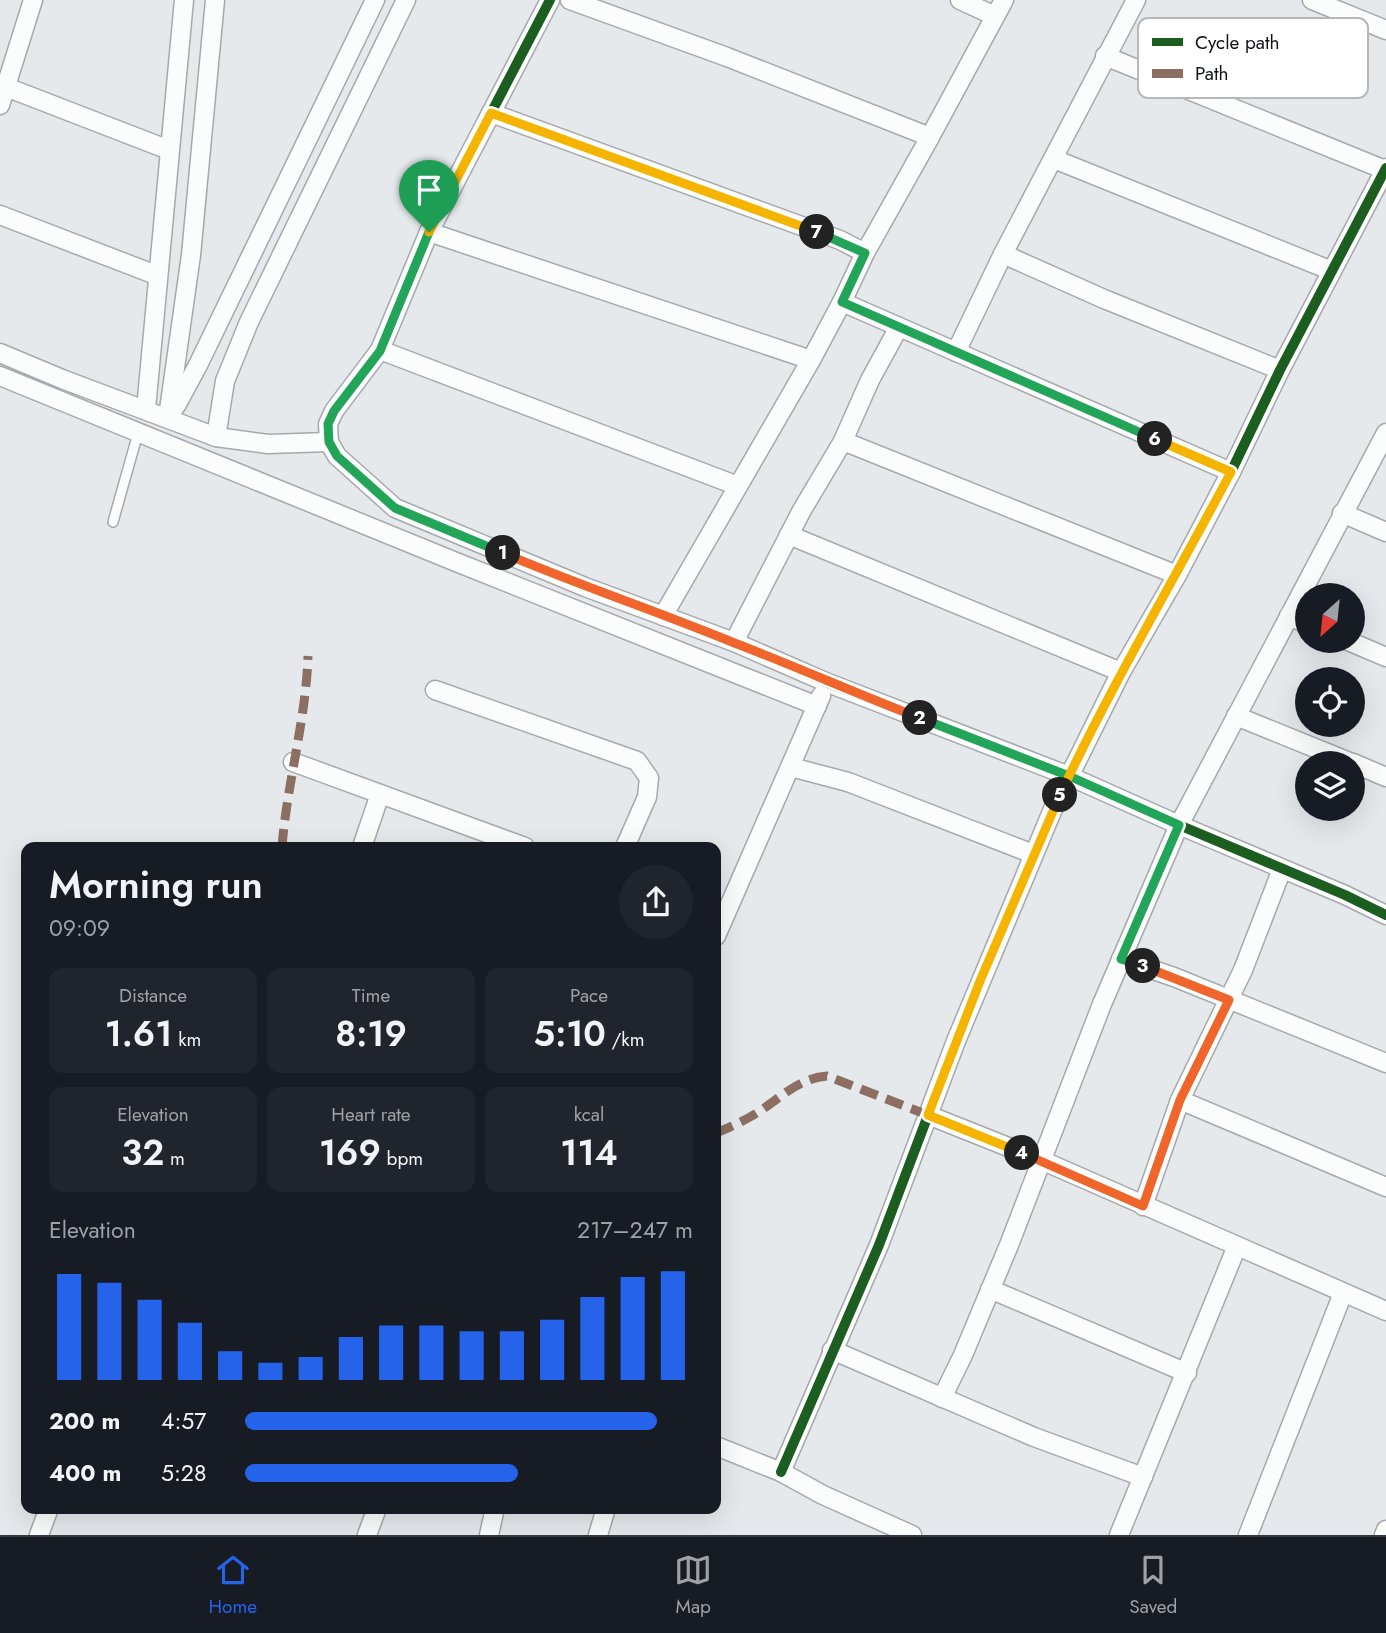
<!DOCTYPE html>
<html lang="en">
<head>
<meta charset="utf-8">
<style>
	body { margin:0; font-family:Jost,sans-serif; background:#20242c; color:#f1f3f6; height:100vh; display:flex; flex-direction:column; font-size:26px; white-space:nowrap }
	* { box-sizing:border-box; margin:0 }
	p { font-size:23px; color:#9ea1a6 }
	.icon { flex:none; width:38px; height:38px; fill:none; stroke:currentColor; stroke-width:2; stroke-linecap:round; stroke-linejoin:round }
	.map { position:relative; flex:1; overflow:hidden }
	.side { position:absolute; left:21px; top:842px; width:700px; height:672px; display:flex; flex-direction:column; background:#171b24; border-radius:14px; box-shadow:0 7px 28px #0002 }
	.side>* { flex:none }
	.needle { width:46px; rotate:207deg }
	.tools { position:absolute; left:1295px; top:583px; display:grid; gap:14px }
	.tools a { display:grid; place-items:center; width:70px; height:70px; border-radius:50%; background:#171b24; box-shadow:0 7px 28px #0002; font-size:35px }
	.pin { position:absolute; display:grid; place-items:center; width:60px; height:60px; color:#fff; margin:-72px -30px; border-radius:50% 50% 50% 0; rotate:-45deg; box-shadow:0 0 7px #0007 }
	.pin .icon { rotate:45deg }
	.km { position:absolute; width:35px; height:35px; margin:-18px; border-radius:50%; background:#222; color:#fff; font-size:19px; line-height:35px; text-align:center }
	.round { display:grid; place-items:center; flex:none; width:74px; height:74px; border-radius:37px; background:#20242c }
	.head { display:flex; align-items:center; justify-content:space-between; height:119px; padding:0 28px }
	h1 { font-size:38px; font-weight:600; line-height:52px }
	.figures { display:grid; grid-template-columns:repeat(3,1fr); gap:10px; height:119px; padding:7px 28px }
	.figures div { display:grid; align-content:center; border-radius:14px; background:#20242c; text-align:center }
	.figures b { font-size:35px; font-weight:600 }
	.figures small { font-size:19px; font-weight:400 }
	.figures p { font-size:19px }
	.chart { height:196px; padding:14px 28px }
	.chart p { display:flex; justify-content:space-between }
	.chart svg { width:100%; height:126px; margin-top:7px; stroke:#2563eb; stroke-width:6 }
	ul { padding:0 28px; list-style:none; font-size:23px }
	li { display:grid; grid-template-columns:112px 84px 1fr; align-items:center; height:52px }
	li i { height:18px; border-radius:9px; background:#2563eb }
	.tab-bar { display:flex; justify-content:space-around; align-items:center; height:98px; border-top:2px solid #363941; background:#171b24; font-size:19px; color:#9ea1a6 }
	.tab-bar a { display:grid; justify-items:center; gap:4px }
	.tab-bar .selected { color:#2563eb }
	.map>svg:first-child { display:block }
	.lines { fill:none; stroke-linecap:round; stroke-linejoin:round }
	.lane-casing { stroke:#a6a9ac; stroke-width:12 }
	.street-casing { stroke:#a6a9ac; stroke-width:21 }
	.lane { stroke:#fbfcfc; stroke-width:9 }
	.street { stroke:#fbfcfc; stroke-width:18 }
	.quiet { stroke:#8d6e63; stroke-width:9; stroke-dasharray:18 9; stroke-linecap:butt }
	.cycleway-casing { stroke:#fff; stroke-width:15 }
	.cycleway { stroke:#1b5e20; stroke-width:10 }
	.split-1-casing { stroke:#fff; stroke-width:14 }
	.split-2-casing { stroke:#fff; stroke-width:14 }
	.split-3-casing { stroke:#fff; stroke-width:14 }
	.split-4-casing { stroke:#fff; stroke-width:14 }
	.split-5-casing { stroke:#fff; stroke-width:14 }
	.split-6-casing { stroke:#fff; stroke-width:14 }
	.split-7-casing { stroke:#fff; stroke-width:14 }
	.split-8-casing { stroke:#fff; stroke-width:14 }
	.split-1 { stroke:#22a559; stroke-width:9 }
	.split-2 { stroke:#f0652b; stroke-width:9 }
	.split-3 { stroke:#22a559; stroke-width:9 }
	.split-4 { stroke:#f0652b; stroke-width:9 }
	.split-5 { stroke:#f5b400; stroke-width:9 }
	.split-6 { stroke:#f5b400; stroke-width:9 }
	.split-7 { stroke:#22a559; stroke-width:9 }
	.split-8 { stroke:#f5b400; stroke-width:9 }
	.key { fill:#fff; stroke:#b8b8b9; stroke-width:2 }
	.key-label { font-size:19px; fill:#111316 }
</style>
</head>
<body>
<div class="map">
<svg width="1386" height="1535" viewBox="0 0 1386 1535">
	<rect width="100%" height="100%" fill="#e6e9ec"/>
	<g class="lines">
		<defs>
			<path id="lane" d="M113,522L138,433"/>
			<g id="street">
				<path d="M550,0L429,232L380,350L334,411L328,424L329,442L337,456L395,508L585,587L734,642L828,683L1069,776L1179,825L1345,895L1386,915"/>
				<path d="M570,0L727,57L930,137L865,253L842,302"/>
				<path d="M960,0L995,16"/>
				<path d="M1312,0L1386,30"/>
				<path d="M1105,56L1385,170"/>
				<path d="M6,87L169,150"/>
				<path d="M0,105L33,0"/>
				<path d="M491,113L840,240L865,253"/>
				<path d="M930,137L1004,0"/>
				<path d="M1054,159L1332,271"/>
				<path d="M0,215L156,275"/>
				<path d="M429,232L811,360"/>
				<path d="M1003,254L1104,299L1280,370"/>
				<path d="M380,350L738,486"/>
				<path d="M956,352L1003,254L1136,0"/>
				<path d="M0,353L62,379L216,437L268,444L329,442"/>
				<path d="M0,376L456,562L817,706"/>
				<path d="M146,409L184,0"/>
				<path d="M169,410L191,255L215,0"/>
				<path d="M168,417L177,404L198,365L375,0"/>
				<path d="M216,437L225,381L249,322L406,0"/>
				<path d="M843,441L1177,575"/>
				<path d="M1342,513L1386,532"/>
				<path d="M789,535L1121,672"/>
				<path d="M663,616L811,360L842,302L1231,472"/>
				<path d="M1289,616L1307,624"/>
				<path d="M1346,640L1386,657"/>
				<path d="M734,642L802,510L843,441L870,380L899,327"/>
				<path d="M435,690L637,761L649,778L647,797L625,847"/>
				<path d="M1236,716L1352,763"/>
				<path d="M293,762L525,847"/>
				<path d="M1353,763L1386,777"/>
				<path d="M791,767L848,782L1033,854"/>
				<path d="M362,847L380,794"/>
				<path d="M716,936L821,696"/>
				<path d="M1121,959L1174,977L1386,1063"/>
				<path d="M1180,1100L1386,1187"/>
				<path d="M928,1115L1041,1160L1386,1311"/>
				<path d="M1143,1206L1180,1100L1243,970L1282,869"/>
				<path d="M990,1289L1187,1373"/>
				<path d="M832,1350L1034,1437L1143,1477"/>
				<path d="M942,1398L963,1355L1009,1245L1102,1004L1179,825L1386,433"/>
				<path d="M716,1446L781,1472L823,1495L912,1535"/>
				<path d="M781,1472L879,1245L956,1041L1053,809L1121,672L1177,575L1231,472L1280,370L1386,168"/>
				<path d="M39,1535L49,1508"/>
				<path d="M367,1535L377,1508"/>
				<path d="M489,1535L495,1508"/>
				<path d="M598,1535L606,1508"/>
				<path d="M1119,1535L1237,1246"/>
				<path d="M1248,1535L1343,1293"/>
				<path d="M1384,1535L1386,1530"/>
			</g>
		</defs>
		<!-- lane casing -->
		<use href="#lane" class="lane-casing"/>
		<!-- street casing -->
		<use href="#street" class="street-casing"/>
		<!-- lane -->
		<use href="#lane" class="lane"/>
		<!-- street -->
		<use href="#street" class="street"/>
		<!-- quiet -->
		<g class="quiet">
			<path d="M282,847C287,783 306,720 308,656"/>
			<path d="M716,1133C731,1127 746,1120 760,1111C781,1097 800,1078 827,1076L928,1115"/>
		</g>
		<defs>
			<g id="cycleway">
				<path d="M550,0L429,232L380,350L334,411L328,424L329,442L337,456L395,508L585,587L734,642L828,683L1069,776L1179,825L1345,895L1386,915"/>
				<path d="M781,1472L879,1245L956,1041L1053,809L1121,672L1177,575L1231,472L1280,370L1386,168"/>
			</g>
		</defs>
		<!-- cycleway casing -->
		<use href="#cycleway" class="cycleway-casing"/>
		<!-- cycleway -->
		<use href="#cycleway" class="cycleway"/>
	</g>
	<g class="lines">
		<defs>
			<path id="split-1" d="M429,232L380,351L334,411L328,424L329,442L337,456L395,508L503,553"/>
			<path id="split-2" d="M503,553C579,585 656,611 732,642C795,666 857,694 920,718"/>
			<path id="split-3" d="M920,718L1069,776L1179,825L1121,959L1143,966"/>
			<path id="split-4" d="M1022,1153L1143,1206L1180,1100L1229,1000L1143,966"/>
			<path id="split-5" d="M1022,1153L928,1115L980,981L1060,795"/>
			<path id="split-6" d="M1060,795C1112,684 1174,580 1231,472L1155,439"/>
			<path id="split-7" d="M817,232L865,253L842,302L1155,439"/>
			<path id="split-8" d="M429,232L491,113L817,232"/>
		</defs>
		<!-- split-1 casing -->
		<use href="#split-1" class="split-1-casing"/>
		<!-- split-2 casing -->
		<use href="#split-2" class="split-2-casing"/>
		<!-- split-3 casing -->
		<use href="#split-3" class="split-3-casing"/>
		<!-- split-4 casing -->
		<use href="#split-4" class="split-4-casing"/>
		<!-- split-5 casing -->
		<use href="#split-5" class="split-5-casing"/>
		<!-- split-6 casing -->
		<use href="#split-6" class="split-6-casing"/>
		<!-- split-7 casing -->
		<use href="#split-7" class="split-7-casing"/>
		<!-- split-8 casing -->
		<use href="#split-8" class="split-8-casing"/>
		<!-- split-1 -->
		<use href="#split-1" class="split-1"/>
		<!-- split-2 -->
		<use href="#split-2" class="split-2"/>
		<!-- split-3 -->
		<use href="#split-3" class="split-3"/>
		<!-- split-4 -->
		<use href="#split-4" class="split-4"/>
		<!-- split-5 -->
		<use href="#split-5" class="split-5"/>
		<!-- split-6 -->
		<use href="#split-6" class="split-6"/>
		<!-- split-7 -->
		<use href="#split-7" class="split-7"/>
		<!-- split-8 -->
		<use href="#split-8" class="split-8"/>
	</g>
	<!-- legend -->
	<rect x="1138" y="18" width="230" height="80" rx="10" class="key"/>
	<rect x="1152" y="38" width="31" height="8" fill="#1b5e20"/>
	<rect x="1152" y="69" width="31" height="9" fill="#8d6e63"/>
	<g class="key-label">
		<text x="1195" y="49">Cycle path</text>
		<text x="1195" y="80">Path</text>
	</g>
</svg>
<div class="tools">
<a><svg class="needle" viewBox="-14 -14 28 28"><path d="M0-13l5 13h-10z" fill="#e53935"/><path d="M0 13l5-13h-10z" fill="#9ea1a6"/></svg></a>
<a><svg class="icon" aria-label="locate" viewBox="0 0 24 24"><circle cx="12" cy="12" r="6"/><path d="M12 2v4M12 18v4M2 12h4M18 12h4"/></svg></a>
<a><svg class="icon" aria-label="layers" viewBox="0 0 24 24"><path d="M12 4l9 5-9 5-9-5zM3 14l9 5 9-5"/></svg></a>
</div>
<div class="pin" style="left:429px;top:232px;background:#1e9e55"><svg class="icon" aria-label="arrive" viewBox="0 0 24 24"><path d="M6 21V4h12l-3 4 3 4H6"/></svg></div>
<b class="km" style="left:503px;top:553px">1</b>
<b class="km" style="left:920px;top:718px">2</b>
<b class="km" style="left:1143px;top:966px">3</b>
<b class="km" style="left:1022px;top:1153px">4</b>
<b class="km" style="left:1060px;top:795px">5</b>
<b class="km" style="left:1155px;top:439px">6</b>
<b class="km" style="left:817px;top:232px">7</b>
<section class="side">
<div class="head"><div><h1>Morning run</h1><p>09:09</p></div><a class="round"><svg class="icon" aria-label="share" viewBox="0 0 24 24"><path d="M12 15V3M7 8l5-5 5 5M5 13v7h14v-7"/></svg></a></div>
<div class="figures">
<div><p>Distance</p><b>1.61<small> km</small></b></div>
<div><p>Time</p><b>8:19</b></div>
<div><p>Pace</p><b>5:10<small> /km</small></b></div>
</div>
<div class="figures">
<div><p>Elevation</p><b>32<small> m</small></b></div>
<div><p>Heart rate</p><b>169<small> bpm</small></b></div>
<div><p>kcal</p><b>114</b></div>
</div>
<div class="chart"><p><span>Elevation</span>217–247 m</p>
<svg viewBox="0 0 160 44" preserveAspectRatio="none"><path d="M5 44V7M15 44V10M25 44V16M35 44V24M45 44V34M55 44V38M65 44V36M75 44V29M85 44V25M95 44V25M105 44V27M115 44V27M125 44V23M135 44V15M145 44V8M155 44V6"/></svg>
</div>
<ul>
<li><b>200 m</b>4:57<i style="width:92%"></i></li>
<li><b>400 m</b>5:28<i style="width:61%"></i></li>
</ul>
</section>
</div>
<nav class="tab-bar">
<a class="selected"><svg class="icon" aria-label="home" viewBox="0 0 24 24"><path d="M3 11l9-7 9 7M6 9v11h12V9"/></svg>Home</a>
<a><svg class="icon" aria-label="map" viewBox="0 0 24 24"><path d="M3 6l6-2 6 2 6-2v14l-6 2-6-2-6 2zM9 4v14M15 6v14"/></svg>Map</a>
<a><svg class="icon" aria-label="saved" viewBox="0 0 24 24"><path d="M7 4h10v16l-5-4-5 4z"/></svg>Saved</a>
</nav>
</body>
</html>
